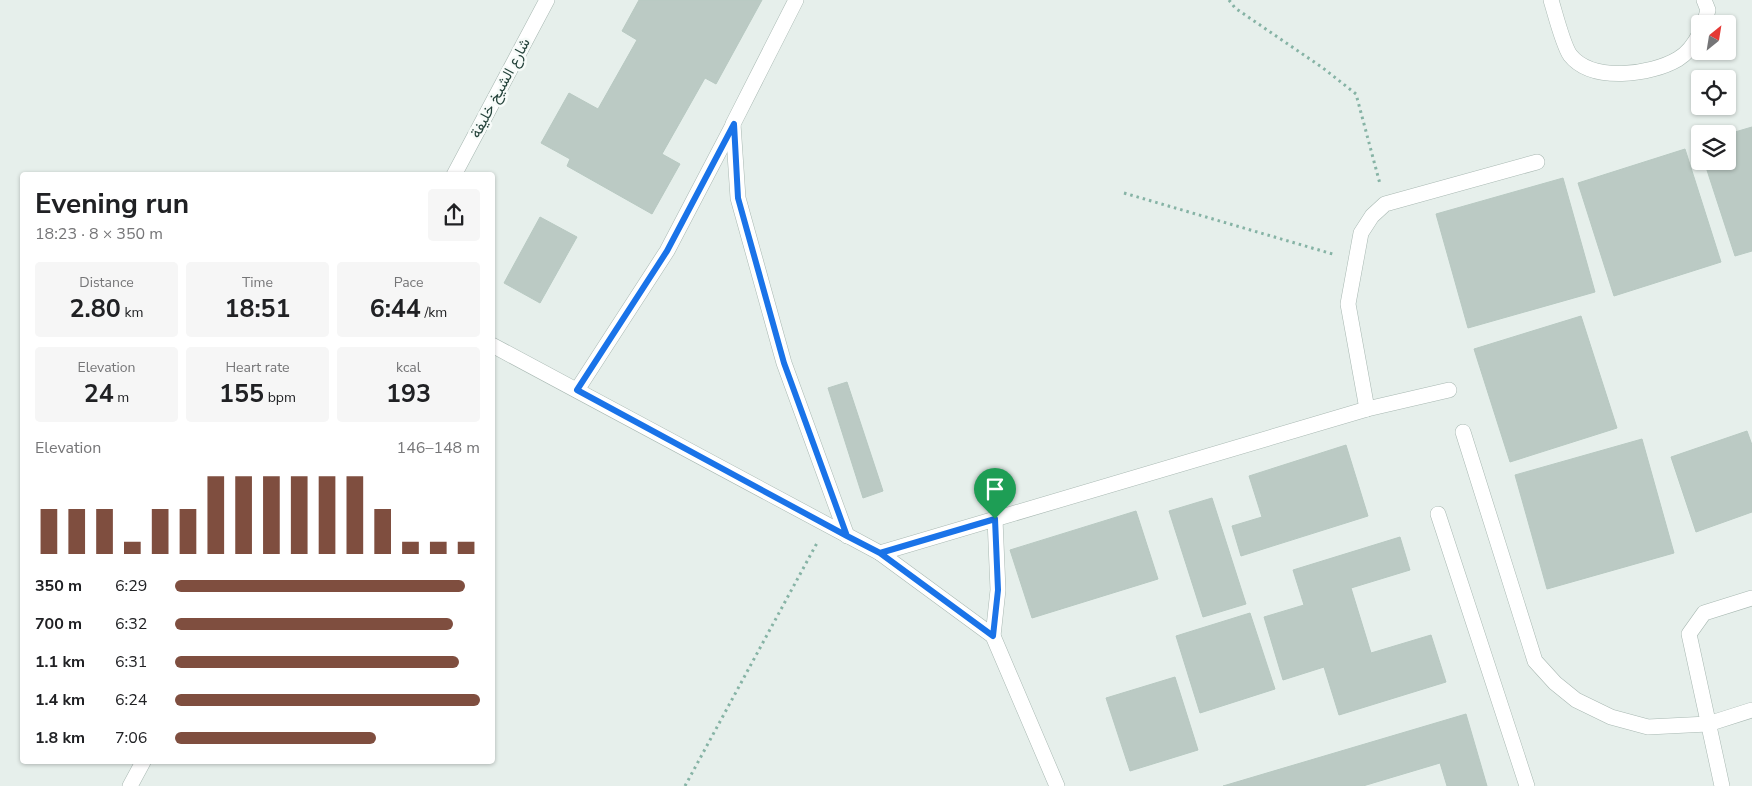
<!DOCTYPE html>
<html lang="en">
<head>
<meta charset="utf-8">
<style>
	body { margin:0; font-family:"Nunito Sans",Vazirmatn,sans-serif; background:#f6f6f6; color:#202124; height:100vh; display:flex; flex-direction:column; font-size:19px; white-space:nowrap }
	* { box-sizing:border-box; margin:0 }
	p { font-size:16px; color:#757577 }
	.icon { flex:none; width:28px; height:28px; fill:none; stroke:currentColor; stroke-width:2; stroke-linecap:round; stroke-linejoin:round }
	.map { position:relative; flex:1; overflow:hidden }
	.side { position:absolute; left:20px; top:172px; width:475px; height:592px; display:flex; flex-direction:column; background:#fff; border-radius:5px; box-shadow:0 1px 4px #0004 }
	.side>* { flex:none }
	.needle { width:32px; rotate:30deg }
	.fabs { position:absolute; left:1691px; top:15px; display:grid; gap:10px }
	.fabs a { display:grid; place-items:center; width:45px; height:45px; border-radius:5px; background:#fff; box-shadow:0 1px 4px #0004; font-size:25px }
	.pin { position:absolute; display:grid; place-items:center; width:42px; height:42px; color:#fff; margin:-51px -21px; border-radius:50% 50% 50% 0; rotate:-45deg; box-shadow:0 0 5px #0007 }
	.pin .icon { rotate:45deg }
	.round { display:grid; place-items:center; flex:none; width:52px; height:52px; border-radius:5px; background:#f6f6f6 }
	.head { display:flex; align-items:center; justify-content:space-between; height:85px; padding:0 15px }
	h1 { font-size:28px; font-weight:700; line-height:38px }
	.metrics { display:grid; grid-template-columns:repeat(3,1fr); gap:8px; height:85px; padding:5px 15px }
	.metrics div { display:grid; align-content:center; border-radius:5px; background:#f6f6f6; text-align:center }
	.metrics b { font-size:25px; font-weight:700 }
	.metrics small { font-size:14px; font-weight:400 }
	.metrics p { font-size:14px }
	.chart { height:140px; padding:10px 15px }
	.chart p { display:flex; justify-content:space-between }
	.chart svg { width:100%; height:90px; margin-top:5px; stroke:#7f4e3f; stroke-width:6 }
	ul { padding:0 15px; list-style:none; font-size:16px }
	li { display:grid; grid-template-columns:80px 60px 1fr; align-items:center; height:38px }
	li i { height:12px; border-radius:6px; background:#7f4e3f }
	.map>svg:first-child { display:block }
	.building { fill:#bbcac4; stroke:#b8c9c2 }
	.lines { fill:none; stroke-linecap:round; stroke-linejoin:round }
	.service-casing { stroke:#a8b8b2; stroke-width:16 }
	.minor-casing { stroke:#a8b8b2; stroke-width:16 }
	.path { stroke:#86b3a5; stroke-width:3; stroke-dasharray:2.5 4; stroke-linecap:butt }
	.service { stroke:#fff; stroke-width:15 }
	.minor { stroke:#fff; stroke-width:15 }
	.route-casing { stroke:#fff; stroke-width:10 }
	.route { stroke:#1a73e8; stroke-width:6 }
	.labels { text-anchor:middle; dominant-baseline:central; stroke-width:5; stroke-linejoin:round; paint-order:stroke }
	.street-label { font-size:15px; fill:#24423a; stroke:#f7fbf9 }
</style>
</head>
<body>
<div class="map">
<svg width="1752" height="786" viewBox="0 0 1752 786">
	<rect width="100%" height="100%" fill="#e6efeb"/>
	<!-- building -->
	<g class="building">
		<path d="M639,0H762L716,84L705,78L662,154L680,164L652,214L567,166L570,159L541,143L569,93L598,109L637,40L622,31Z"/>
		<path d="M1752,127V251L1735,256L1704,161H1728V134Z"/>
		<path d="M1685,149L1721,262L1614,296L1578,183Z"/>
		<path d="M1563,178L1595,292L1468,328L1436,214Z"/>
		<path d="M540,217L577,237L540,303L504,283Z"/>
		<path d="M1581,316L1617,428L1510,462L1474,349Z"/>
		<path d="M847,382L883,491L863,498L828,388Z"/>
		<path d="M1747,431L1752,445V512L1696,532L1671,457Z"/>
		<path d="M1642,439L1674,553L1547,589L1515,475Z"/>
		<path d="M1346,445L1368,516L1241,556L1232,526L1262,517L1249,476Z"/>
		<path d="M1212,498L1246,604L1203,617L1169,511Z"/>
		<path d="M1136,511L1158,579L1032,618L1010,550Z"/>
		<path d="M1400,537L1410,570L1351,588L1371,653L1431,635L1446,682L1339,715L1324,667L1283,680L1264,617L1304,605L1293,570Z"/>
		<path d="M1250,613L1275,689L1200,713L1176,636Z"/>
		<path d="M1175,677L1198,750L1130,771L1106,698Z"/>
		<path d="M1466,714L1487,786H1447L1440,763L1363,786H1223Z"/>
	</g>
	<g class="lines">
		<defs>
			<g id="service">
				<path d="M796,0L733,124L738,198L784,363L847,536"/>
				<path d="M1551,0C1555,13 1563,45 1570,55C1592,83 1651,75 1678,59C1688,53 1695,43 1700,33"/>
				<path d="M1704,24L1708,10L1704,0"/>
				<path d="M492,345L880,553L993,636L1057,786"/>
				<path d="M577,390L667,251L733,125"/>
				<path d="M1367,409L1348,304L1361,233L1372,216L1385,204L1537,162"/>
				<path d="M1463,432L1535,661L1555,683L1576,700L1611,717L1648,727L1708,724L1752,710"/>
				<path d="M1438,514L1527,786"/>
				<path d="M880,553L1367,409L1449,390"/>
				<path d="M993,636L998,590L995,519"/>
				<path d="M1722,786L1689,634L1704,613L1752,598"/>
			</g>
			<g id="minor">
				<path d="M454,175L547,0"/>
				<path d="M130,786L143,762"/>
			</g>
		</defs>
		<!-- service casing -->
		<use href="#service" class="service-casing"/>
		<!-- minor casing -->
		<use href="#minor" class="minor-casing"/>
		<!-- path -->
		<g class="path">
			<path d="M1229,0L1235,8L1323,68L1356,94L1380,184"/>
			<path d="M1124,193L1336,255"/>
			<path d="M685,786L817,543"/>
		</g>
		<!-- service -->
		<use href="#service" class="service"/>
		<!-- minor -->
		<use href="#minor" class="minor"/>
	</g>
	<g class="lines">
		<defs>
			<path id="route" d="M995,519L880,553L847,536L577,390L667,251L734,124L738,198L784,363L847,536L880,553L993,636L998,590L995,519"/>
		</defs>
		<!-- route casing -->
		<use href="#route" class="route-casing"/>
		<!-- route -->
		<use href="#route" class="route"/>
	</g>
	<g class="labels">
		<!-- street labels -->
		<g class="street-label">
			<text transform="translate(500 88) rotate(-62)">شارع الشيخ خليفة</text>
		</g>
	</g>
</svg>
<div class="fabs">
<a><svg class="needle" viewBox="-14 -14 28 28"><path d="M0-13l5 13h-10z" fill="#e53935"/><path d="M0 13l5-13h-10z" fill="#757577"/></svg></a>
<a><svg class="icon" aria-label="locate" viewBox="0 0 24 24"><circle cx="12" cy="12" r="6"/><path d="M12 2v4M12 18v4M2 12h4M18 12h4"/></svg></a>
<a><svg class="icon" aria-label="layers" viewBox="0 0 24 24"><path d="M12 4l9 5-9 5-9-5zM3 14l9 5 9-5"/></svg></a>
</div>
<div class="pin" style="left:995px;top:519px;background:#1e9e55"><svg class="icon" aria-label="arrive" viewBox="0 0 24 24"><path d="M6 21V4h12l-3 4 3 4H6"/></svg></div>
<section class="side">
<div class="head"><div><h1>Evening run</h1><p>18:23 · 8 × 350 m</p></div><a class="round"><svg class="icon" aria-label="share" viewBox="0 0 24 24"><path d="M12 15V3M7 8l5-5 5 5M5 13v7h14v-7"/></svg></a></div>
<div class="metrics">
<div><p>Distance</p><b>2.80<small> km</small></b></div>
<div><p>Time</p><b>18:51</b></div>
<div><p>Pace</p><b>6:44<small> /km</small></b></div>
</div>
<div class="metrics">
<div><p>Elevation</p><b>24<small> m</small></b></div>
<div><p>Heart rate</p><b>155<small> bpm</small></b></div>
<div><p>kcal</p><b>193</b></div>
</div>
<div class="chart"><p><span>Elevation</span>146–148 m</p>
<svg viewBox="0 0 160 44" preserveAspectRatio="none"><path d="M5 44V22M15 44V22M25 44V22M35 44V38M45 44V22M55 44V22M65 44V6M75 44V6M85 44V6M95 44V6M105 44V6M115 44V6M125 44V22M135 44V38M145 44V38M155 44V38"/></svg>
</div>
<ul>
<li><b>350 m</b>6:29<i style="width:95%"></i></li>
<li><b>700 m</b>6:32<i style="width:91%"></i></li>
<li><b>1.1 km</b>6:31<i style="width:93%"></i></li>
<li><b>1.4 km</b>6:24<i style="width:100%"></i></li>
<li><b>1.8 km</b>7:06<i style="width:66%"></i></li>
</ul>
</section>
</div>
</body>
</html>
